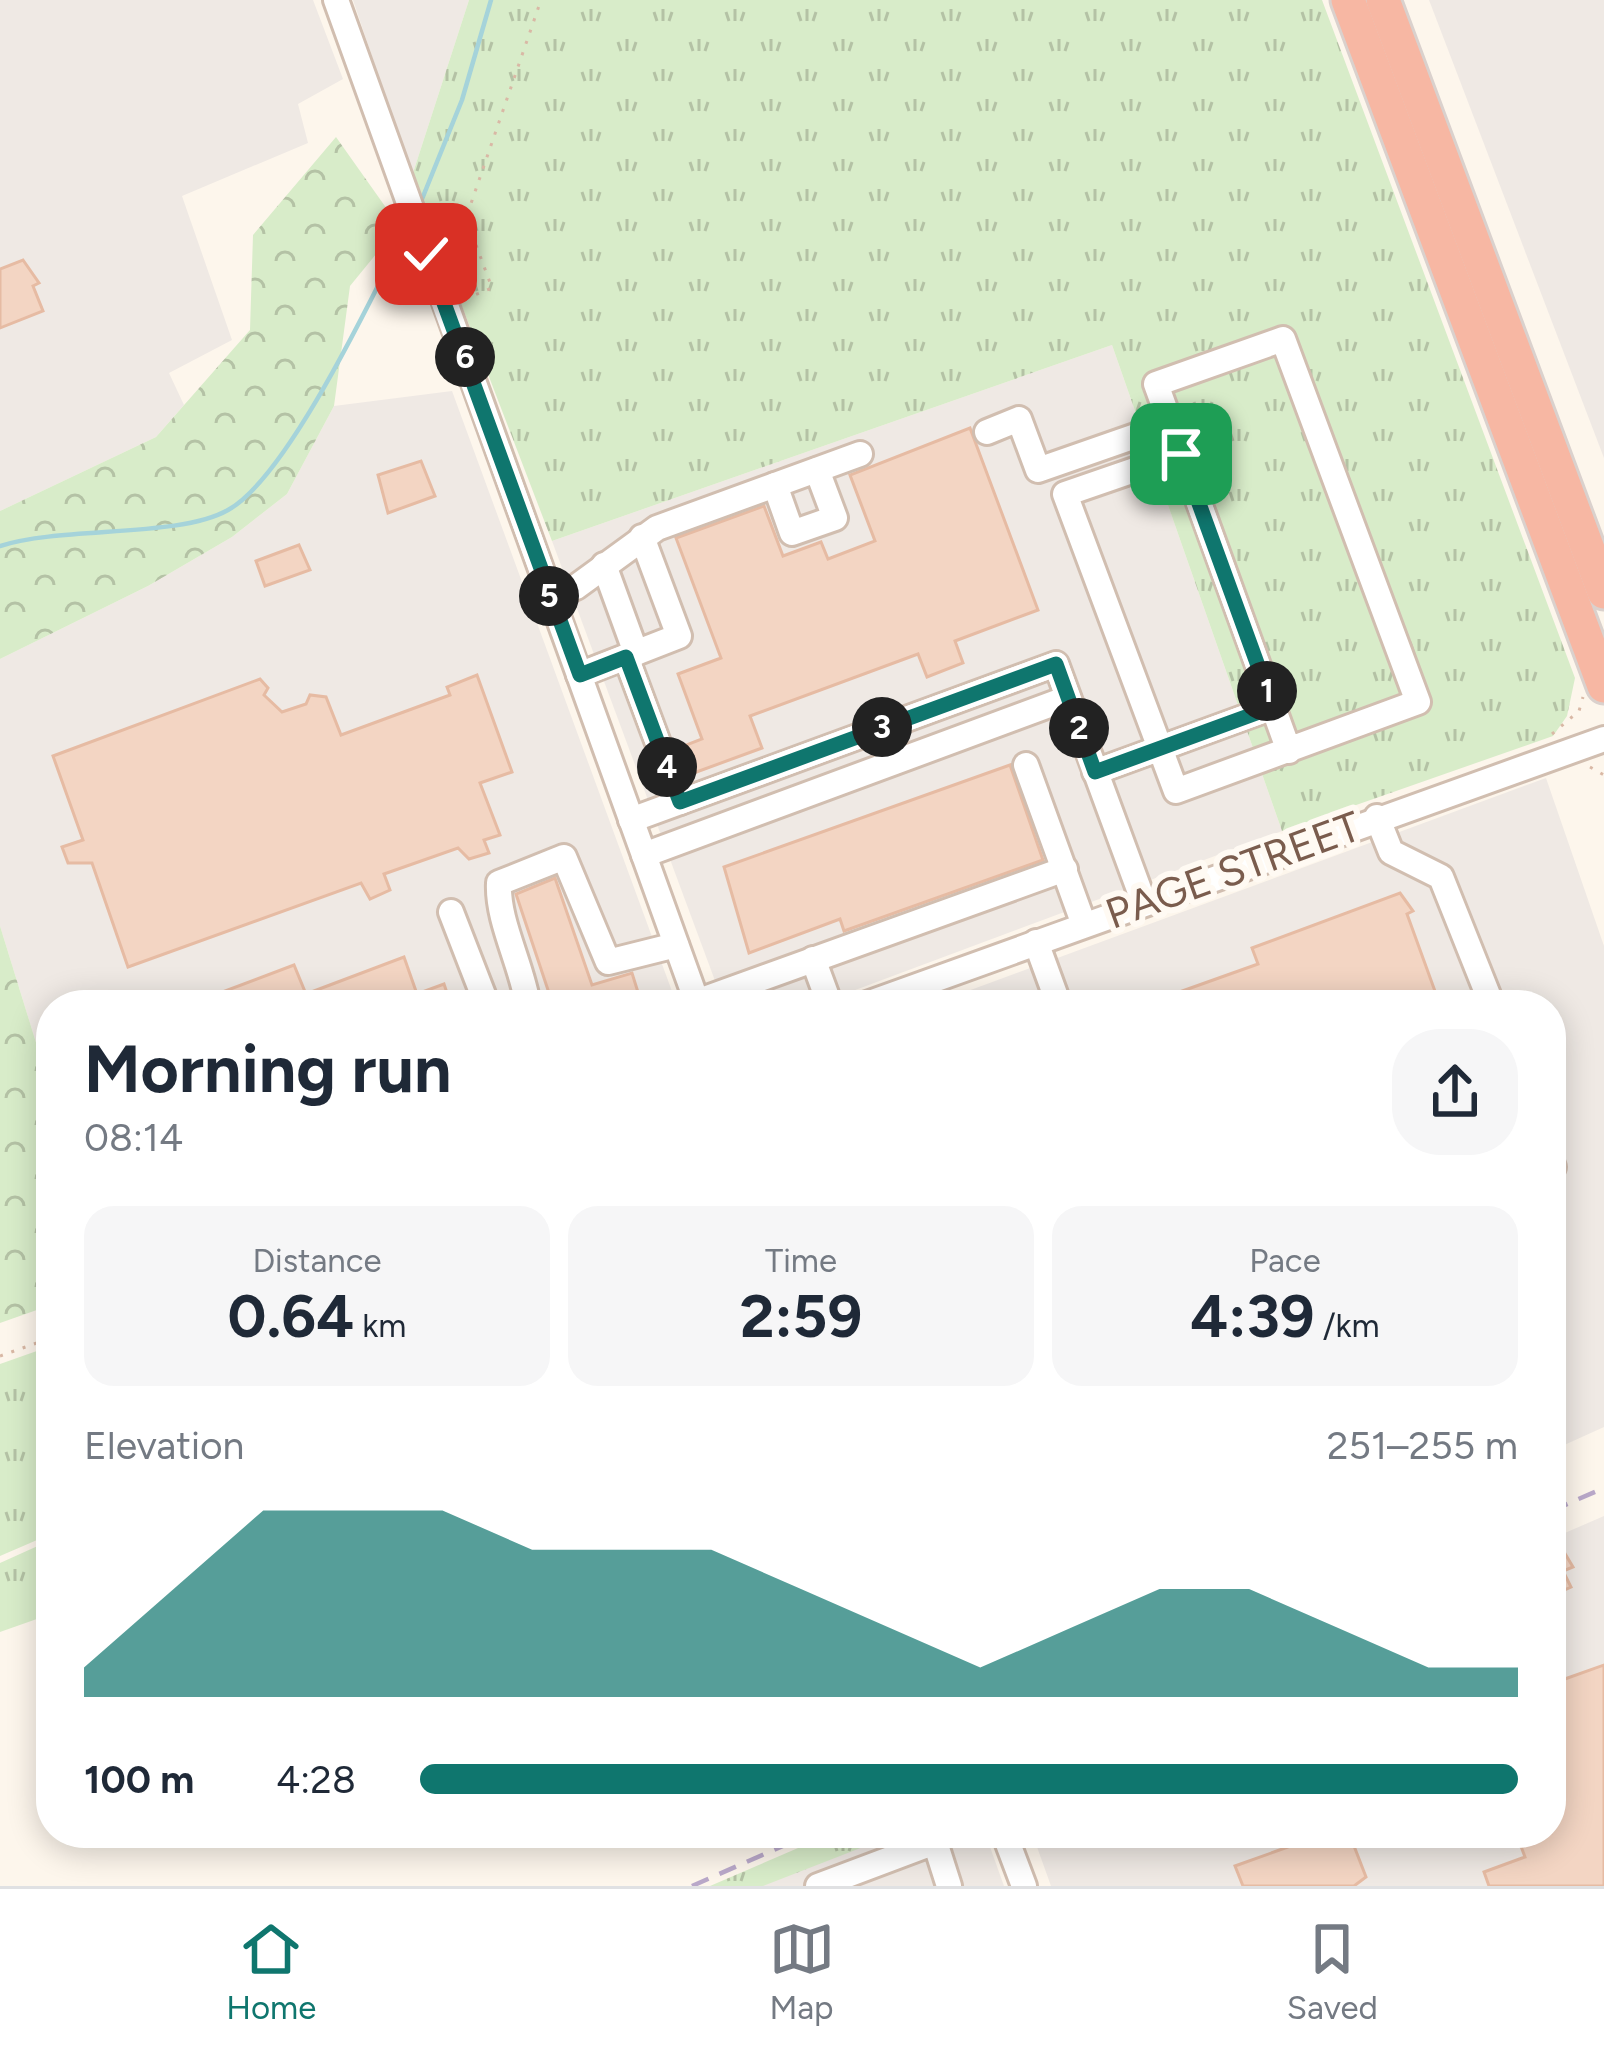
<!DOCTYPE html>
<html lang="en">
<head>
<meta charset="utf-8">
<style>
	body { margin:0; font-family:Figtree,sans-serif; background:#f6f6f7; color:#1f2937; height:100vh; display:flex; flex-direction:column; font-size:45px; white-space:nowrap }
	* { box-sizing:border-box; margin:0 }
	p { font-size:39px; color:#747a83 }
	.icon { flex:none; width:66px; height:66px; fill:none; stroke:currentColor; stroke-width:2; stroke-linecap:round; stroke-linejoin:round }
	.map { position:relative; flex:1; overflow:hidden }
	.details { position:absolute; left:36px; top:990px; width:1530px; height:858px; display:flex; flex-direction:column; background:#fff; border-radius:48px; box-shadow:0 6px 30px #0003 }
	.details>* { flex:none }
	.pin { position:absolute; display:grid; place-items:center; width:102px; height:102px; color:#fff; margin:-51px; border-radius:24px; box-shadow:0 6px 18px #0006 }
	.km { position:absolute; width:60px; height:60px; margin:-30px; border-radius:50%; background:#222; color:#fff; font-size:33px; line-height:60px; text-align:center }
	.round { display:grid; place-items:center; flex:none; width:126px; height:126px; border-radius:48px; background:#f6f6f7 }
	.overview { display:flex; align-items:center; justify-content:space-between; height:204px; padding:0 48px }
	h1 { font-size:66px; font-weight:700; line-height:90px }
	.figures { display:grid; grid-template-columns:repeat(3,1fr); gap:18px; height:204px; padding:12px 48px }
	.figures div { display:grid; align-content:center; border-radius:30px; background:#f6f6f7; text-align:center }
	.figures b { font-size:60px; font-weight:700 }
	.figures small { font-size:33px; font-weight:400 }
	.figures p { font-size:33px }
	.chart { height:336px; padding:24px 48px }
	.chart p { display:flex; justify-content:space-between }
	.chart svg { width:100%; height:216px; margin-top:12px; fill:#0f766e; opacity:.7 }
	ul { padding:0 48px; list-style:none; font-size:39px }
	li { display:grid; grid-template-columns:192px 144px 1fr; align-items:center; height:90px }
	li i { height:30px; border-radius:15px; background:#0f766e }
	.menu { display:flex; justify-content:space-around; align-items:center; height:168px; border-top:3px solid #e0e1e3; background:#fff; font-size:33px; color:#747a83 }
	.menu a { display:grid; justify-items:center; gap:6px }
	.menu .active { color:#0f766e }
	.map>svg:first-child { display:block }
	.industrial { fill:#efe9e4 }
	.grass { fill:url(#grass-tufts) }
	.forest { fill:url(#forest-crowns) }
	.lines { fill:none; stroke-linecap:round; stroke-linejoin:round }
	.stream { stroke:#a5d3da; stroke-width:4.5 }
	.building { fill:#f3d5c3; stroke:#e6bba3; stroke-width:3 }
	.minor-casing { stroke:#d1beb0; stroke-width:30 }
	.highway-casing { stroke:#dad1cd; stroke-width:39 }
	.path { stroke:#d9b8a5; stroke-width:3; stroke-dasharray:3 9; stroke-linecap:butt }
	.minor { stroke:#fff; stroke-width:24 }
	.highway { stroke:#f7b7a3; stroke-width:33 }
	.rail { stroke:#b9a8c9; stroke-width:4.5; stroke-dasharray:18 12; stroke-linecap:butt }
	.route-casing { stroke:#fff; stroke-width:24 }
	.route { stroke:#0f766e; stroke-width:15 }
	.labels { text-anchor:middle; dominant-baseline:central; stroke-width:12; stroke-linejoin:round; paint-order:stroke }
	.street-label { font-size:42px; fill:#7a5c4d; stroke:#fffaf3 }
</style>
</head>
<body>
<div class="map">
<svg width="1604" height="1886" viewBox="0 0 1604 1886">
	<defs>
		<pattern id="grass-tufts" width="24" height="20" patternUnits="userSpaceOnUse" patternTransform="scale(3)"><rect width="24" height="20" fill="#d8ecc9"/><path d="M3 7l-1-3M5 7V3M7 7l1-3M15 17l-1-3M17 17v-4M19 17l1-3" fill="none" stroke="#b4c2a5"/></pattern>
		<pattern id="forest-crowns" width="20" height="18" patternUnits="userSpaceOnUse" patternTransform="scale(3)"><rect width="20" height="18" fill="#d8ecc9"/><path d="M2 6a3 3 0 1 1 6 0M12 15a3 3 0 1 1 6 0" fill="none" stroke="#b4c2a5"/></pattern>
	</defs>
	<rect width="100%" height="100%" fill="#fdf6ec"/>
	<!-- industrial -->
	<g class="industrial">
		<path d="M0,0H313L343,79L298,104L308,143L182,196L232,340L169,373L184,405L156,437L0,511Z"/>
		<path d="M353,0H469L412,176Z"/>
		<path d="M1429,0H1604V458Z"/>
		<path d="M1112,345L1282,831L815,1005H724L552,541Z"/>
		<path d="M452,391L677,1005H51V1091L0,926V659L148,586L232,537L287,494L334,406Z"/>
		<path d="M1546,778L1604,946V1427L1551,1451V1005H930Z"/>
		<path d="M1604,1516V1886H1051L1032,1833H1551V1539Z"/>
		<path d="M844,1833H985L1004,1886H731Z"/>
	</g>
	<!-- grass -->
	<g class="grass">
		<path d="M469,0H1322L1575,678L1567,716L1553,736L1282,831L1112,345L552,541L412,176Z"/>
		<path d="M51,1346V1534L0,1556V1364Z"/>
		<path d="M51,1540V1614L0,1632V1563Z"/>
		<path d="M833,1833H899L763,1886H710Z"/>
	</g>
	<!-- forest -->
	<g class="forest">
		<path d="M336,137L399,226L350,286L334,406L287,494L232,537L148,586L0,659V511L156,437L250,330L253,235Z"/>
		<path d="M0,926L51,1091V1305L0,1323Z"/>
	</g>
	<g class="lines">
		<!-- stream -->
		<g class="stream">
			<path d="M420,204L462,100L491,0"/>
			<path d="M0,546C63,526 179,538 228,510C288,477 373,295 406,230"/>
		</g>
	</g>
	<!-- building -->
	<g class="building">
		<path d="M23,260L39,283L33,286L43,311L0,328V269Z"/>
		<path d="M970,428L1038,610L955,641L963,663L927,677L918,654L750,716L762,748L691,774L681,747L702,739L678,674L721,658L676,538L764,506L783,556L821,542L828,559L875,541L850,475Z"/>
		<path d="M421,461L435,496L388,513L378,475Z"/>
		<path d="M299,545L310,570L265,586L256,561Z"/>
		<path d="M477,675L512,772L480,783L500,835L484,840L489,853L469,859L458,848L384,874L390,890L370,899L361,883L128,967L92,863H68L62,847L83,840L53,756L260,679L268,688L264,695L282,712L306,704L310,695L326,697L341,735L450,695L447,687Z"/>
		<path d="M1010,765L1043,860L844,931L840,919L749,953L724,867Z"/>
		<path d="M555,878L592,985L632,973L642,1005H553L516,894Z"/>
		<path d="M1400,893L1413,911L1407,914L1440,1005H1143L1258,964L1252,948Z"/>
		<path d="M404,957L417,994L444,984L451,1005H188L294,965L306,994Z"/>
		<path d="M1551,1546L1561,1547L1573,1567L1563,1571L1571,1587L1551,1596Z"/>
		<path d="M1551,1654L1562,1680L1604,1665V1886H1489L1484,1872L1525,1857L1516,1833H1551Z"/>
		<path d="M1327,1833H1349L1366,1877L1354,1886H1243L1235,1866Z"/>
	</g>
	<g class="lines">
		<defs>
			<g id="minor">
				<path d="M336,0L698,1005"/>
				<path d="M987,432L1019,419L1038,470L1170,424"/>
				<path d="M1181,454L1065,494L1176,791L1418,702L1283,339L1156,384C1200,506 1244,628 1289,751"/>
				<path d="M775,485L792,533L835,518L817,470"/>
				<path d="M604,565L636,653"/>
				<path d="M549,597L576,587L657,528L860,454"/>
				<path d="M626,657L680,802"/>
				<path d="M579,675L679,636L642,537"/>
				<path d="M1026,765L1084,925"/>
				<path d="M1095,772L1273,707"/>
				<path d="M1377,817L1391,852L1441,877L1492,1005"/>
				<path d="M631,820L1056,664L1144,903"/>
				<path d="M644,855L1068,698"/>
				<path d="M451,912L487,1005"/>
				<path d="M1036,942L1059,1005"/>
				<path d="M813,959L830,1005"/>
				<path d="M696,1002L1065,869"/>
				<path d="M528,1005C522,965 497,921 499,883L564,857L608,962L676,945"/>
				<path d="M864,1005L1604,739"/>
				<path d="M1551,1162L1553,1167"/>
				<path d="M1004,1833L1024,1886"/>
				<path d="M818,1886L935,1842L949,1886"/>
			</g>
			<g id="highway">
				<path d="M1348,0L1604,686"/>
				<path d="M1383,0L1604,592"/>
			</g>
		</defs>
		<!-- minor casing -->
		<use href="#minor" class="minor-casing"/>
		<!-- highway casing -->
		<use href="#highway" class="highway-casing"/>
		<!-- path -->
		<g class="path">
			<path d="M465,299L492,288L466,218L541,0"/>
			<path d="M1552,734L1579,711L1583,697"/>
			<path d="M1590,767L1604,775"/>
			<path d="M0,1356L51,1338"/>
		</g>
		<!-- minor -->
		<use href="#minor" class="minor"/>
		<!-- highway -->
		<use href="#highway" class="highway"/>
		<!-- rail -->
		<g class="rail">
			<path d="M1551,1511L1604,1488"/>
			<path d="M692,1886L812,1833"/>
		</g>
	</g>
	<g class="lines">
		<defs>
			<path id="route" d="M426,254L580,675L626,657L680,802L1056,664L1095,772L1273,707L1181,454"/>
		</defs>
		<!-- route casing -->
		<use href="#route" class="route-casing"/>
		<!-- route -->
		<use href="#route" class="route"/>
	</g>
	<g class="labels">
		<!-- street labels -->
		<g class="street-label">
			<text transform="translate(1233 870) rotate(-20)">PAGE STREET</text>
		</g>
	</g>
</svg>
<div class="pin" style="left:1181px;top:454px;background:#1e9e55"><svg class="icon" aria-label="arrive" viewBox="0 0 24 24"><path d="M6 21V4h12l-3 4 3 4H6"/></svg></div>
<div class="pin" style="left:426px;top:254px;background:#d93025"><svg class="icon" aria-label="check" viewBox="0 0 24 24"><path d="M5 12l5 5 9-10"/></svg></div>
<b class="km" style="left:1267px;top:691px">1</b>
<b class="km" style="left:1079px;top:728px">2</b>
<b class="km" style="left:882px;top:727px">3</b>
<b class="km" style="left:667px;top:767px">4</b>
<b class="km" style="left:549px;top:596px">5</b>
<b class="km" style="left:465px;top:357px">6</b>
<section class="details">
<div class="overview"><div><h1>Morning run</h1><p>08:14</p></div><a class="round"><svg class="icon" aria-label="share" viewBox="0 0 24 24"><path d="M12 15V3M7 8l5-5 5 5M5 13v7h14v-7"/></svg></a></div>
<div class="figures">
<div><p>Distance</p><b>0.64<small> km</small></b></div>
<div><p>Time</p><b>2:59</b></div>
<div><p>Pace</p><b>4:39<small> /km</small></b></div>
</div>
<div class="chart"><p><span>Elevation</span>251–255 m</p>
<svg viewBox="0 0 160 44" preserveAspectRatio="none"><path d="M0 44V38L10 22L20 6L30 6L40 6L50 14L60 14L70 14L80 22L90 30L100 38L110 30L120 22L130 22L140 30L150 38L160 38V44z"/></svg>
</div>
<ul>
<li><b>100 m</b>4:28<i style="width:100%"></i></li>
</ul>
</section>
</div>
<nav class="menu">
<a class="active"><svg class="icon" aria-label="home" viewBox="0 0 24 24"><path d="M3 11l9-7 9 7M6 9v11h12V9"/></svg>Home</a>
<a><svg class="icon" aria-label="map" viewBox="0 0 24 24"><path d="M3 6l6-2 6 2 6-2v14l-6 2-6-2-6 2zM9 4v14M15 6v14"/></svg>Map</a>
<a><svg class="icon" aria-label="saved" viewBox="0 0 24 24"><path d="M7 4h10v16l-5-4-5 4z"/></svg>Saved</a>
</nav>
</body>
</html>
